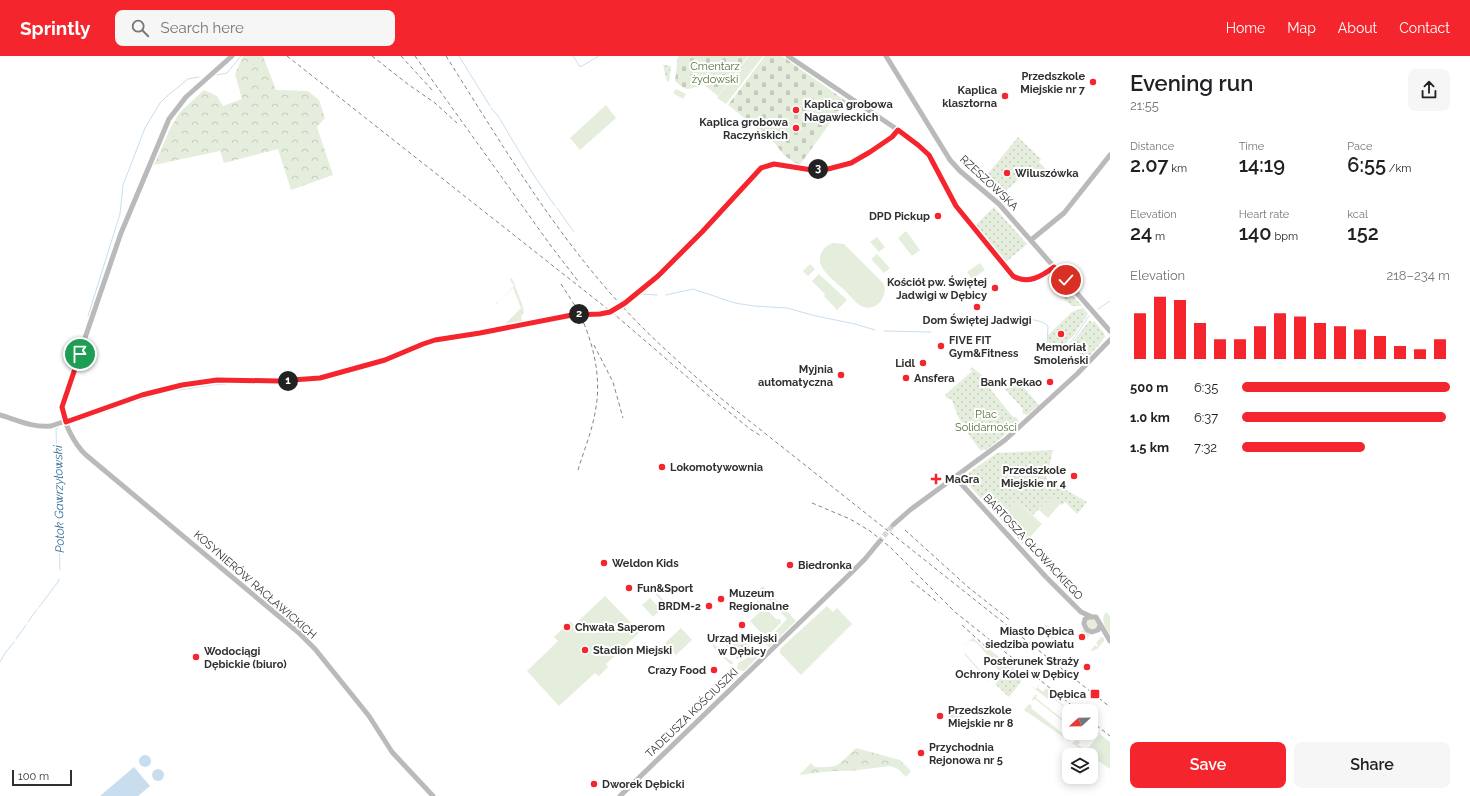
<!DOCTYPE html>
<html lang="en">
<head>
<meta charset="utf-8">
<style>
	body { margin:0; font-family:Raleway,sans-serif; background:#f6f6f6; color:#202124; height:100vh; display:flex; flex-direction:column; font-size:15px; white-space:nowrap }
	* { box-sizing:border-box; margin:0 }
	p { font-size:13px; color:#757577 }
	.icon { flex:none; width:22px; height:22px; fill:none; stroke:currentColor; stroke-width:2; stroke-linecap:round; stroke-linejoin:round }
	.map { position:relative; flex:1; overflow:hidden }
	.drawer { display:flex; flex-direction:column; background:#fff; width:360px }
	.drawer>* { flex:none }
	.needle { width:26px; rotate:248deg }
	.controls { position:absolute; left:1062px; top:648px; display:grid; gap:8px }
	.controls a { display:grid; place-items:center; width:36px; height:36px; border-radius:8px; background:#fff; box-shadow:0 2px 10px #0003; font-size:20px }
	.scale { position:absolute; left:12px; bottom:10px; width:60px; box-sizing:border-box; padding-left:4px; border:2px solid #303030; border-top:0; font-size:11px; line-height:14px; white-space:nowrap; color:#303030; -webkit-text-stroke:3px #fff; paint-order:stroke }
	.pin { position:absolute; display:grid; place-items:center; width:34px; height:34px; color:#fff; margin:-17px; border:2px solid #fff; border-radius:50%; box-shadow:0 1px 4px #0007 }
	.km { position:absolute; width:20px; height:20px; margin:-10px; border-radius:50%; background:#222; color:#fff; font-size:11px; line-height:20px; text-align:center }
	.round { display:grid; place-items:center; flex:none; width:42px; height:42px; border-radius:8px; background:#f6f6f6 }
	.headline { display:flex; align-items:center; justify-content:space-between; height:68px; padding:0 20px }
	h1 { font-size:22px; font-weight:600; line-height:30px }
	.metrics { display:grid; grid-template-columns:repeat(3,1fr); gap:6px; height:68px; padding:4px 20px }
	.metrics div { display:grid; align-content:center }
	.metrics b { font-size:20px; font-weight:600 }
	.metrics small { font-size:11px; font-weight:400 }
	.metrics p { font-size:11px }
	.chart { height:112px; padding:8px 20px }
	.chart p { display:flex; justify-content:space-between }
	.chart svg { width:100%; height:72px; margin-top:4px; stroke:#f4252d; stroke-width:6 }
	.primary-button { display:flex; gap:8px; margin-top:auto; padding:8px 20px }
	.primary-button a { flex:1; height:46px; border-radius:8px; background:#f4252d; color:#fff; font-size:16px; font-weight:600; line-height:46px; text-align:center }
	.primary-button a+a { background:#f6f6f6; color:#202124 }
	ul { padding:0 20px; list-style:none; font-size:13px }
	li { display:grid; grid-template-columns:64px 48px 1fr; align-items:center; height:30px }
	li i { height:10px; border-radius:5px; background:#f4252d }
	header { display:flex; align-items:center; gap:24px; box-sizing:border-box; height:56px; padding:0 20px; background:#f4252d; color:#fff }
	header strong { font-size:19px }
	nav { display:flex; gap:22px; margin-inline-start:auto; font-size:14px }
	.search { width:280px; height:36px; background:#f6f6f6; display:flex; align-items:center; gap:10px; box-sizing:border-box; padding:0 14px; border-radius:8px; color:#757577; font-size:15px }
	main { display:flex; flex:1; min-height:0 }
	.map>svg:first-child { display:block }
	.green { fill:#e5eedd }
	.forest { fill:url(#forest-crowns) }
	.cemetery { fill:url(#cemetery-stones) }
	.park { fill:url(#park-dots) }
	.water { fill:#c8deef }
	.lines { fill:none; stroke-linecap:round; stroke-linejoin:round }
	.stream { stroke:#c8deef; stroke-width:1 }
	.secondary-tunnel { stroke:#d6d6d6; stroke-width:5; stroke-dasharray:5 2.5; stroke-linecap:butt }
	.secondary { stroke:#bababa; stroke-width:5 }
	.rail { stroke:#858585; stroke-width:1; stroke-dasharray:4 3; stroke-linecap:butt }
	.route-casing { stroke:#fff; stroke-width:8 }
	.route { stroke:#f4252d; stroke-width:5 }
	.poi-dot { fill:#f4252d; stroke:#fff; stroke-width:1.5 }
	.labels { text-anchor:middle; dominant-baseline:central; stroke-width:4; stroke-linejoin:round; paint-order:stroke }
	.park-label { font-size:11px; fill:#517039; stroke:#fff }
	.poi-label { font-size:11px; font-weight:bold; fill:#303030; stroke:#fff; text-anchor:start }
	.street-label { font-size:11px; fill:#303030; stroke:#fff }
	.water-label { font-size:12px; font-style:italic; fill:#36709a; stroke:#fff }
</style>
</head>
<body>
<header>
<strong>Sprintly</strong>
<div class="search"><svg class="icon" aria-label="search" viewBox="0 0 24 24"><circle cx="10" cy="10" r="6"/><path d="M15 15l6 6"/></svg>Search here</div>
<nav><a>Home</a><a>Map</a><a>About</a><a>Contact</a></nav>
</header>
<main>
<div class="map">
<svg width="1110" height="740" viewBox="0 0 1110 740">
	<defs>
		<pattern id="forest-crowns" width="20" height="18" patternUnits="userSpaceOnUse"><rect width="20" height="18" fill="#e5eedd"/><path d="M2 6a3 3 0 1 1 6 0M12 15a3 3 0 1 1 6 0" fill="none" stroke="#c5ccbe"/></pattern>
		<pattern id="cemetery-stones" width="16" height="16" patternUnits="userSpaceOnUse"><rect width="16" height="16" fill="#e5eedd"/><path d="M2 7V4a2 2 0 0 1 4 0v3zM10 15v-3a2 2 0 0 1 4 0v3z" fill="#c5ccbe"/></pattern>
		<pattern id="park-dots" width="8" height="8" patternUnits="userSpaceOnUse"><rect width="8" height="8" fill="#e5eedd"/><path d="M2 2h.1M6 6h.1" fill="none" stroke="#c5ccbe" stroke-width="1.8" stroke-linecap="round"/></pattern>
	</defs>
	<rect width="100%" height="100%" fill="#fff"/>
	<!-- green -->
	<g class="green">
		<path d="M749,0H763L726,48L717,42Z"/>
		<path d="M676,33L686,38L683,43L673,37Z"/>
		<path d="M606,49L616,62L580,94L570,82Z"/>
		<path d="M906,175L920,194L912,200L898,182Z"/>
		<path d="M877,181L885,191L879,196L870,186Z"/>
		<path d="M833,187L844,188L884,228C888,241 876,257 861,250C855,247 849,238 843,233C837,227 826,219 822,211C816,201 823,190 833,187Z"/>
		<path d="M877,198L890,212L884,217L871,203Z"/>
		<path d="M980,207L985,214L972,223L967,216Z"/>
		<path d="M810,208L815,213L808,220L803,215Z"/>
		<path d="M819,218L847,244L837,254L824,240L825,238L812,225Z"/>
		<path d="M511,222H512L522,248L524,257L521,260L522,265L520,267L502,271L501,270L504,269L521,252L513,232L497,248L495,245L498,247L514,230L510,224Z"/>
		<path d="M1052,439L1061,447L1048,462L1039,454Z"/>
		<path d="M1016,444L1042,468L1030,481L1004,457Z"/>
		<path d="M649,528L668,549V551H667L648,530Z"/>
		<path d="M763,530L796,565L769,591L764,587L766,585L769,586L775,580L773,578L787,563L760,535L759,538L756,536Z"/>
		<path d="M605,540L640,576L606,608L608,611L599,620L595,617L559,650L527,615L558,585L554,581L570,565L574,569Z"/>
		<path d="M650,542L661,554L653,561L642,549Z"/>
		<path d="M758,544L776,563H780L781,567L766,581L763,579L750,565L761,555L755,548Z"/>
		<path d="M827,550L833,556L837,552L852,568L801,619L780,597V593Z"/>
		<path d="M1106,556L1110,560V579C1105,572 1100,563 1106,556Z"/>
		<circle cx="1092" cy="568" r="5.5"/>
		<path d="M1045,569H1047L1058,578L1053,583H1051L1044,577L1040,581L1037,579Z"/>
		<path d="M681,572L692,584L676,599L665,587Z"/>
		<path d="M1083,573L1090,579L1085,584L1082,583L1079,579Z"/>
		<path d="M1101,581L1104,582V585L1097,593L1092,595L1091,594L1095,589L1097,591L1098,589L1096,587Z"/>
		<path d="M973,582L987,595L989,593L1023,620L1021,622V626L996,609L976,586L970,585L962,590Z"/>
		<path d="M713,588L716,589H715L729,604L732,605L733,608H730L713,591Z"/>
		<path d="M758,593L762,597L744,615L739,614L737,612L738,607L749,601L753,602L757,597L756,595Z"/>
		<path d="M964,596L990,625L987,624L965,599Z"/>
		<path d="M1026,626L1036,633L1040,627L1038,632L1043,636L1046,632L1051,637L1050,638L1069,654L1068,656V654L1051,641L1048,643Z"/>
		<path d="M1035,639H1037L1036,642L1069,668V670L1035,643L1033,645L1032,643Z"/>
		<path d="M1029,648L1032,650L1031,652L1067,681L1069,679L1071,682L1069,685L1024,654Z"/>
		<path d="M1091,671L1110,686V713L1072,687L1077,684L1080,686L1078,689L1086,695L1099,679Z"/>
	</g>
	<!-- forest -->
	<g class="forest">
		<path d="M243,0H263L276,34L308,35L319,44L325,62L317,71L333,119L291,134L278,93L224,107L220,95L154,109L171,71L180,56L204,34L217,40L223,50L242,43L235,18Z"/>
		<path d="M856,692L900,704L911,715L906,721L898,713L890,710L850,715H833L799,719L811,707L815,711C841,712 837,709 856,692Z"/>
	</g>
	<!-- cemetery -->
	<g class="cemetery">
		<path d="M678,0H748L718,40L703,28C688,34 687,36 675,25Z"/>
		<path d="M765,0H782L846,45L799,110L784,99L772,84L728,49Z"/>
	</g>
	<!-- park -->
	<g class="park">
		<path d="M663,9L671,10L669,25L667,26Z"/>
		<path d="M1018,81L1041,103L1039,106L1046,113L1039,120L1032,114L1022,123H1019L1000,140L982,125Z"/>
		<path d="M994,151L1027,188L1006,206L976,169Z"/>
		<path d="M1053,218L1082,250H1072L1054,234L1055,233L1047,222L1050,219Z"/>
		<path d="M1083,252L1088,258L1074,279L1060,293H1054L1050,290L1048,285V279L1072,256Z"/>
		<path d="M1090,264L1092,267L1094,265L1104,277L1105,281L1098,290L1085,305L1080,297L1067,294L1063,295L1075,283Z"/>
		<path d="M972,311L985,322L983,324L1013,361H1016L1019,365L999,384L986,394L984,393L981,395C971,382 961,369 955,353C953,349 954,345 949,342L947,343L945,339L972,315L970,313Z"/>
		<path d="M1018,323L1021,324L1019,326L1039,349L1027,359L1022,357L1023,353L1005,333Z"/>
		<path d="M1053,394L1046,422L1087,446L1077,458L1065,446L1062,449L1052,440L1033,459L1016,444L1004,457L1030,481L1023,488L966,426L967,418L997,397Z"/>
		<path d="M740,576L746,582L744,584L752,594L747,599L736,603L737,600L726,589Z"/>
		<path d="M997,609L1021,626L1009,641L995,628L1002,620L1001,617L995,610Z"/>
		<path d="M959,649L966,657L955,668L948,660Z"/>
	</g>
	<!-- water -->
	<g class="water">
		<circle cx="145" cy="705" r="6"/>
		<path d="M134,711L150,730L138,740H100Z"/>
		<circle cx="158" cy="719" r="6"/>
	</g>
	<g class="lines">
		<!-- stream -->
		<g class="stream">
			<path d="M459,0L490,50"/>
			<path d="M573,0L580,11L599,0"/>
			<path d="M217,19L227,17L241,0"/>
			<path d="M491,52L498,60L531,115L555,150"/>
			<path d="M557,152L574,176"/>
			<path d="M666,239L693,233L735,247L754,250L787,252L816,260L855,268L875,274"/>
			<path d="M631,245L641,238L657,239"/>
			<path d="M1098,253L1110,245"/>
			<path d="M88,260L120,158L123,129L145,72L160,47L166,41L188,23L199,21"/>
			<path d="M1002,268C1016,265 1035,259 1048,270L1047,289L1052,294L1059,295C1073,289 1080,271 1089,260"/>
			<path d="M884,275L931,276"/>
			<path d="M242,327L297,328"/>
			<path d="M173,335L211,329L226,328"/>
			<path d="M133,346L167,336"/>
			<path d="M77,365L114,353"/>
			<path d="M58,372L56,373L60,514"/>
			<path d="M39,551L58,526L59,523"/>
			<path d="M28,566L37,553"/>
			<path d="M16,583L26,569"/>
			<path d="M0,606L5,597L14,586"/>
		</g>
		<!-- secondary-tunnel -->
		<path class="secondary-tunnel" d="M879,486L893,469"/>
		<!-- secondary -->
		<g class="secondary">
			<path d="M232,0L186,41L169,63L121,177L63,346C59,361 75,389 86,399L299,577L315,593L369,660L392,696L433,740"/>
			<path d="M788,0L898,74L922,92L934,108L957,150L1013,220C1028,229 1042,220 1054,211"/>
			<path d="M886,0L950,104L960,115L999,148L1110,275"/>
			<path d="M1031,184L1064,157L1110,99"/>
			<path d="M0,359C17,364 33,372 51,370L142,339L182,329L211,325H293L320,322L385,305L423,288L435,284L480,277L572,259L600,258L610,256L625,247L658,220L702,176L761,112L774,109L812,114L828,113L851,107L870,96L892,81L898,74"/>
			<path d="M955,421L1046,521L1081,556L1090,560"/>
			<path d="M893,469L910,454L1005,384L1077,318L1110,284"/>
			<path d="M1100,569L1098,574L1092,576L1087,574L1084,568L1085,563L1089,561H1096L1110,585"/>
			<path d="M620,740L852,516L865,503L879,486"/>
		</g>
		<!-- rail -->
		<g class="rail">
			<path d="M287,0L614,258L707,338L750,373L761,380"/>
			<path d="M372,0L409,29L435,47L457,67"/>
			<path d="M401,0L433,35"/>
			<path d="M415,0L551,190L578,225"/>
			<path d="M446,0C496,79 544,160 605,231C641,273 681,309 723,344L1110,651"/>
			<path d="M561,228L574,248L584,268"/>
			<path d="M594,289L613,326L623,362"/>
			<path d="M578,414C584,394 593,373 596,351C601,322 594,290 582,263"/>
			<path d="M812,447L850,463L870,475L890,491L955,556L1040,624"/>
			<path d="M905,474L968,531L1011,565"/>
			<path d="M911,525L939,547"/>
			<path d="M744,535L748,539"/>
			<path d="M962,569L987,592"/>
			<path d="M1036,621L1079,655"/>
			<path d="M1091,665L1110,680"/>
		</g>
	</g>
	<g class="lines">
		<defs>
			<path id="route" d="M80,298L62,351L66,366L142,339L182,329L217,324L278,325L320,322L385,304L423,288L435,284L480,277L572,259L600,258L610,256L625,247L658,220L702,176L761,112L774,108L812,114L828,113L851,107L870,96L892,81L898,74L918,89L929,99L956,150L1013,220C1028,229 1042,220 1054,211L1066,224"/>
		</defs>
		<!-- route casing -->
		<use href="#route" class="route-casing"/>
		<!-- route -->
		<use href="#route" class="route"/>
	</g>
	<!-- markers -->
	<g class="poi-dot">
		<circle cx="1093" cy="26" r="4"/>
		<circle cx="1005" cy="40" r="4"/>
		<circle cx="796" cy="54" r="4"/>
		<circle cx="796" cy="72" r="4"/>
		<circle cx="1007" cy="117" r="4"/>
		<circle cx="938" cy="160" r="4"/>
		<circle cx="995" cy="232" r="4"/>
		<circle cx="977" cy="251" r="4"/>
		<circle cx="1061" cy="278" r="4"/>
		<circle cx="941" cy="290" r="4"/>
		<circle cx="923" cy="307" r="4"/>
		<circle cx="841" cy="319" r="4"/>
		<circle cx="906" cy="322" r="4"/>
		<circle cx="1050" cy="326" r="4"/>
		<circle cx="662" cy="411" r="4"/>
		<circle cx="1074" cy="420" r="4"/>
		<path d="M934 417h4v4h4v4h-4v4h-4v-4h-4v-4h4z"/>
		<circle cx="604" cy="507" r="4"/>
		<circle cx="790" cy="509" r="4"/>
		<circle cx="629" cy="532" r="4"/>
		<circle cx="721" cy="543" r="4"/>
		<circle cx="709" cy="550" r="4"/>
		<circle cx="742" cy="569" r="4"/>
		<circle cx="567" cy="571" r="4"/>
		<circle cx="1082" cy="581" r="4"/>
		<circle cx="585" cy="594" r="4"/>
		<circle cx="196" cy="601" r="4"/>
		<circle cx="1087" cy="611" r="4"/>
		<circle cx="714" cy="614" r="4"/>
		<rect x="1090" y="633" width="10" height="10" rx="2"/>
		<circle cx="940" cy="660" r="4"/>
		<circle cx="921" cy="697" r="4"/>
		<circle cx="594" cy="728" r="4"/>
	</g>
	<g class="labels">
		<!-- park labels -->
		<g class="park-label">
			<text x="715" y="10">Cmentarz<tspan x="715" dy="13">żydowski</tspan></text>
			<text x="986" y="358">Plac<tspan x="986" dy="13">Solidarności</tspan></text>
		</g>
		<!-- poi labels -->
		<g class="poi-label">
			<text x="1085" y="20" text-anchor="end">Przedszkole<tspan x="1085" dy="13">Miejskie nr 7</tspan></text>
			<text x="997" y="34" text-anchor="end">Kaplica<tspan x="997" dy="13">klasztorna</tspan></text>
			<text x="804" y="48">Kaplica grobowa<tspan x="804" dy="13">Nagawieckich</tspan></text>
			<text x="788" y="66" text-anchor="end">Kaplica grobowa<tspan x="788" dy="13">Raczyńskich</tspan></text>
			<text x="1015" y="117">Wiluszówka</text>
			<text x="930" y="160" text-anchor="end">DPD Pickup</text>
			<text x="987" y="226" text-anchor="end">Kościół pw. Świętej<tspan x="987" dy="13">Jadwigi w Dębicy</tspan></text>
			<text x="977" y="264" text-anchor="middle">Dom Świętej Jadwigi</text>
			<text x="949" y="284">FIVE FIT<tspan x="949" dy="13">Gym&amp;Fitness</tspan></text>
			<text x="1061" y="291" text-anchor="middle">Memoriał<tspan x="1061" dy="13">Smoleński</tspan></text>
			<text x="915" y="307" text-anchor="end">Lidl</text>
			<text x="833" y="313" text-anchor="end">Myjnia<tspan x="833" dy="13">automatyczna</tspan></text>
			<text x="914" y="322">Ansfera</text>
			<text x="1042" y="326" text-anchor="end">Bank Pekao</text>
			<text x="670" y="411">Lokomotywownia</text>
			<text x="1066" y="414" text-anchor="end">Przedszkole<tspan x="1066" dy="13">Miejskie nr 4</tspan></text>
			<text x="945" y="423">MaGra</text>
			<text x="612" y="507">Weldon Kids</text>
			<text x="798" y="509">Biedronka</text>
			<text x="637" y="532">Fun&amp;Sport</text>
			<text x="729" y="537">Muzeum<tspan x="729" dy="13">Regionalne</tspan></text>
			<text x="701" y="550" text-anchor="end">BRDM-2</text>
			<text x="575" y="571">Chwała Saperom</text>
			<text x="1074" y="575" text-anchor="end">Miasto Dębica<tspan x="1074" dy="13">siedziba powiatu</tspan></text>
			<text x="742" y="582" text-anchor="middle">Urząd Miejski<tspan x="742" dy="13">w Dębicy</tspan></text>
			<text x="593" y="594">Stadion Miejski</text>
			<text x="204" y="595">Wodociągi<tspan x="204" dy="13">Dębickie (biuro)</tspan></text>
			<text x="1079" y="605" text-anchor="end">Posterunek Straży<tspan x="1079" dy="13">Ochrony Kolei w Dębicy</tspan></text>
			<text x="706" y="614" text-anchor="end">Crazy Food</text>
			<text x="1086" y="638" text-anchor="end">Dębica</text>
			<text x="948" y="654">Przedszkole<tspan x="948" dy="13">Miejskie nr 8</tspan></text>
			<text x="929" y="691">Przychodnia<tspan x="929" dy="13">Rejonowa nr 5</tspan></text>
			<text x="602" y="728">Dworek Dębicki</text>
		</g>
		<!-- street labels -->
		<g class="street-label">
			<text transform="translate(989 127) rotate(43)">RZESZOWSKA</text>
			<text transform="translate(1033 491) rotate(47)">BARTOSZA GŁOWACKIEGO</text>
			<text transform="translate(255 529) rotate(41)">KOSYNIERÓW RACŁAWICKICH</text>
			<text transform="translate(692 657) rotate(-44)">TADEUSZA KOŚCIUSZKI</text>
		</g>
		<!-- water labels -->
		<g class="water-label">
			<text transform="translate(59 443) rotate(-91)">Potok Gawrzyłowski</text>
		</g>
	</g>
</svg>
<div class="controls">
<a><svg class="needle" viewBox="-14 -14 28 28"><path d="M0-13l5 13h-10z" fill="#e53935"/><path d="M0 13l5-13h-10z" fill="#757577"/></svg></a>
<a><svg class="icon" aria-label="layers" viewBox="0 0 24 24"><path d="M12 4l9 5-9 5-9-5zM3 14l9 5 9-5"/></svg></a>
</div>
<div class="scale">100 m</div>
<div class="pin" style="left:80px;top:298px;background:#1e9e55"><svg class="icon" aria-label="arrive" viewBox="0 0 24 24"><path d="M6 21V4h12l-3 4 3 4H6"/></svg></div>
<div class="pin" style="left:1066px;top:224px;background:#d93025"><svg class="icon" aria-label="check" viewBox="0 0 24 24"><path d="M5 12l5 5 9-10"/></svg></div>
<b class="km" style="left:288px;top:325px">1</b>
<b class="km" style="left:579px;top:258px">2</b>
<b class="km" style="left:818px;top:113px">3</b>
</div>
<section class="drawer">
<div class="headline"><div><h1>Evening run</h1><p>21:55</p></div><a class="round"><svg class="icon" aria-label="share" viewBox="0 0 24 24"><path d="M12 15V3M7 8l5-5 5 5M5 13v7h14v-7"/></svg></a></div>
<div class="metrics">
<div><p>Distance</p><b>2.07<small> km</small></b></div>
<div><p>Time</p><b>14:19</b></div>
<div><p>Pace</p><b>6:55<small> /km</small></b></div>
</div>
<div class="metrics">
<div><p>Elevation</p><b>24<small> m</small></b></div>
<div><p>Heart rate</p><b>140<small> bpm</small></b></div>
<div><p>kcal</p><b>152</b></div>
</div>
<div class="chart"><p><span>Elevation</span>218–234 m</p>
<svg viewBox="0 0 160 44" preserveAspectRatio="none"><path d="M5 44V16M15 44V6M25 44V8M35 44V22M45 44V32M55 44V32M65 44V24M75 44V16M85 44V18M95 44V22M105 44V24M115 44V26M125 44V30M135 44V36M145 44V38M155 44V32"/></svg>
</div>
<ul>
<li><b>500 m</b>6:35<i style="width:100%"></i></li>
<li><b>1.0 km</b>6:37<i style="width:98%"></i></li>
<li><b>1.5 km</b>7:32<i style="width:59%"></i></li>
</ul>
<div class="primary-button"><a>Save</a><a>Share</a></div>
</section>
</main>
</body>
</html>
